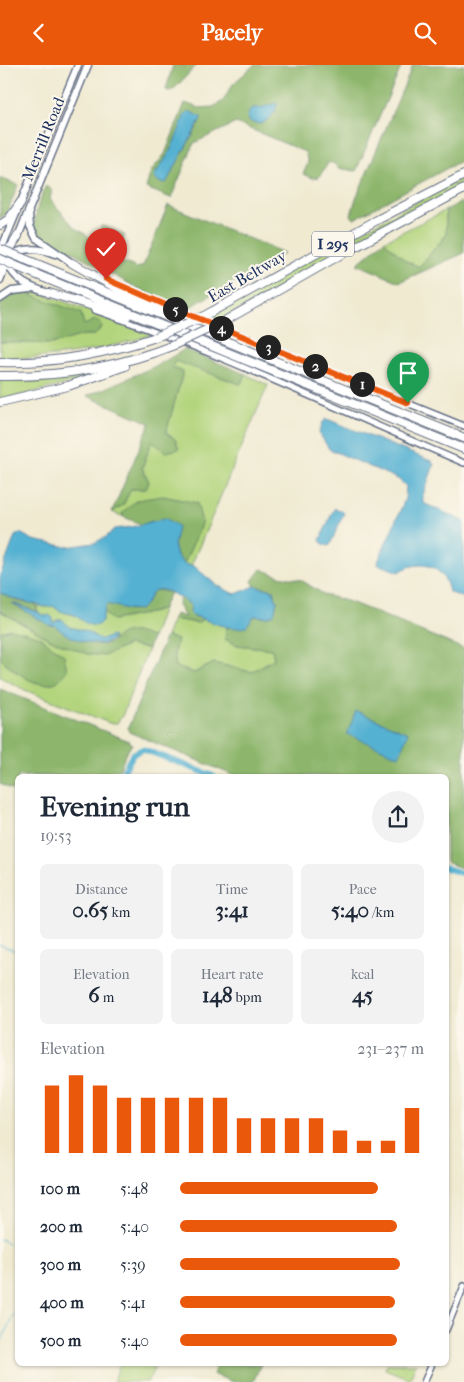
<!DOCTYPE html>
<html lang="en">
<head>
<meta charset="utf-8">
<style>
	body { margin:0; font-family:"IM FELL French Canon",serif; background:#f2f2f3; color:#1f2937; height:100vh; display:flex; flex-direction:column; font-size:19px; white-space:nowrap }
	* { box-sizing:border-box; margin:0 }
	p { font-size:16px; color:#747a83 }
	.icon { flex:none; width:28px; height:28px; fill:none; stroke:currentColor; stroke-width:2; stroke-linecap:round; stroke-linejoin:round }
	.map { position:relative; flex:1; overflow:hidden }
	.drawer { position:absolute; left:15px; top:709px; width:434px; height:592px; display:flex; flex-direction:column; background:#fff; border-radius:8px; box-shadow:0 1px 4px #0004 }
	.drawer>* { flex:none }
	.pin { position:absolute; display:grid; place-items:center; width:42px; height:42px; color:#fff; margin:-51px -21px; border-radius:50% 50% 50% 0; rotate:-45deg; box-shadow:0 0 5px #0007 }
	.pin .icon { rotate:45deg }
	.km { position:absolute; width:25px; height:25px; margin:-12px; border-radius:50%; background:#222; color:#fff; font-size:14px; line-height:25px; text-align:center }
	.round { display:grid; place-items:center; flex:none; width:52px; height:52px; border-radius:26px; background:#f2f2f3 }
	.overview { display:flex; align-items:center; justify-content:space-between; height:85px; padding:0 25px }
	h1 { font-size:28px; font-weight:700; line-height:38px }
	.metrics { display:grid; grid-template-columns:repeat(3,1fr); gap:8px; height:85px; padding:5px 25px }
	.metrics div { display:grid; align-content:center; border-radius:8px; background:#f2f2f3; text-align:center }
	.metrics b { font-size:21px; font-weight:700 }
	.metrics small { font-size:14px; font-weight:400 }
	.metrics p { font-size:14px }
	.chart { height:140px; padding:10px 25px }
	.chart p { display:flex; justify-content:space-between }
	.chart svg { width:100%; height:90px; margin-top:5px; stroke:#ea580c; stroke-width:6 }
	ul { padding:0 25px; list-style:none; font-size:16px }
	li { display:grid; grid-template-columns:80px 60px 1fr; align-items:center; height:38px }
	li i { height:12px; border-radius:6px; background:#ea580c }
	header { display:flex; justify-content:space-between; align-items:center; height:65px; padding:0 25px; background:#ea580c; color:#fff; font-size:22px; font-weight:700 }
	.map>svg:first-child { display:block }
	.green { fill:#b2d47c; stroke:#66826d }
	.forest { fill:#8db66c; stroke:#547265; fill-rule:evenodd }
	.water { fill:#54b1d2; stroke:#387098 }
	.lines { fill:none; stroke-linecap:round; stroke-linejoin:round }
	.stream { stroke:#54b1d2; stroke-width:1 }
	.river { stroke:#54b1d2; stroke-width:6 }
	.tertiary-casing { stroke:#667086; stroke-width:8 }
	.primary-casing { stroke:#667086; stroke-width:9 }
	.motorway-casing { stroke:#667086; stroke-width:10 }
	.tertiary { stroke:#fff; stroke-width:5 }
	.primary { stroke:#fff; stroke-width:6 }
	.motorway { stroke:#fff; stroke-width:8 }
	.motorway-bridge-casing { stroke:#667086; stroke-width:10; stroke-linecap:butt }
	.motorway-bridge { stroke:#fff; stroke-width:8 }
	.route-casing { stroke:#fff; stroke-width:10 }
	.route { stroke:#ea580c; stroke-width:6 }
	.labels { text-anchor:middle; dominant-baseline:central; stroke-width:4; stroke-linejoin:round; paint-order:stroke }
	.shield { fill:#fbf7ec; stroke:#5e6b89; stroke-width:1 }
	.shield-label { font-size:15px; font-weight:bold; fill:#1b2f5e }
	.street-label { font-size:16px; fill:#1b2f5e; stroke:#fbf7ec }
</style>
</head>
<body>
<header><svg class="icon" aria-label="back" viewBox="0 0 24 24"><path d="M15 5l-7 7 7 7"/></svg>Pacely<svg class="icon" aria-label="search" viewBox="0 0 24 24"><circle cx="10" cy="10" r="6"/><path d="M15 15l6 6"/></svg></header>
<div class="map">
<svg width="464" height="1317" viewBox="0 0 464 1317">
	<rect width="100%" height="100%" fill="#fbf7ec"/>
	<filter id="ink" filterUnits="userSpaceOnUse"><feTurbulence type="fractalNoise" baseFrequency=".02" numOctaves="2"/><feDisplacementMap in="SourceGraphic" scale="10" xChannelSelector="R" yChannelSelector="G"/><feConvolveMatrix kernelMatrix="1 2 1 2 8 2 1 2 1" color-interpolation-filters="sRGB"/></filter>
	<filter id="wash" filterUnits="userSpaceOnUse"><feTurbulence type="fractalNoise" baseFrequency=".0096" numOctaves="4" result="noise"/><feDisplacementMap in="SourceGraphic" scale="20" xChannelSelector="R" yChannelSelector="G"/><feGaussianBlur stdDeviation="1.12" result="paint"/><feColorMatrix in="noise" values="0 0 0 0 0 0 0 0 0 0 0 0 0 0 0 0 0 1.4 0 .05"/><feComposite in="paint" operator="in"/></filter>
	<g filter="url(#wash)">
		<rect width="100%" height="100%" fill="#f0ead1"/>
		<!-- green -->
		<g class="green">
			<path d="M464,112V121L215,258L206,254L306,196Z"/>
			<path d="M446,145V170L419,202L406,196L384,176Z"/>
			<path d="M25,225L33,226L108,252L152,270C99,286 56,294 0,293V277L51,279L84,270H95L84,261L0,241V237L5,231Z"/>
			<path d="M175,295L240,319L243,317L245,309L268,320L191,501L184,499L202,457L122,448L124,452L112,447L123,440L131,424H146L149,417L142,403L152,376L166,368L183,307L172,302Z"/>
			<path d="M114,302L79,316L0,335V315L60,312Z"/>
			<path d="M37,541L47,542L53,541C63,550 88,552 102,556L104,545L107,551L113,555L155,547L163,543L152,573C137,567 125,566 112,576L113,572L102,575L86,566L69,562L58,554L53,558L37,547Z"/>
			<path d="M0,546L51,575L104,591L128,580L148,584L122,651L117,658L112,659L25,625L0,612V593L18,609L11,564L0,567Z"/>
			<path d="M173,554L198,558L203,554L227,562L225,574L237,580L272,584L274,594L251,607L214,598L194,608L176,602L174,587L177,575L166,571Z"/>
			<path d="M120,1299H144L155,1303L147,1317H113Z"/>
			<path d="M387,1299H416L410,1314L385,1304Z"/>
		</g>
		<!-- forest -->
		<g class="forest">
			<path d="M173,0H197L173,25L167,26L166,24Z"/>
			<path d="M254,0H402L356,106L338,103L335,99L329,97L319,112L313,113L303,109L308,98L305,87L236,58L194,78L171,133L146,123L151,106L165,89L185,38L199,43L213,42L223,36L233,19ZM201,55L166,118L155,109L168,90L176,73Z"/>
			<path d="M413,0H464V94L354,154L351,150L356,133Z"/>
			<path d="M0,113L18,120L7,148L0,153Z"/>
			<path d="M45,122H49L52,125L50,134L74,162L87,170L94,177L102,160L125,170L118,190L122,197L137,203L143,201L168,140L284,188L185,245L135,222L64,182L45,176L36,168L34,159L38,140Z"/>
			<path d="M461,137L464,143V188L399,217L357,199L384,176L406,196L419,202L446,170V145Z"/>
			<path d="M17,228H26L81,248L84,260L95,255L100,256L102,262L95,270H84L51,279L0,277V241L7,233Z"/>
			<path d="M185,284L245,309L243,317L240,319L175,296L172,302L183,307L166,368L175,374L179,384L166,387L152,376L142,403L149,417L146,424H131L123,440L112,447L150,358L87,331L158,300Z"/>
			<path d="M163,431L197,438L202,457L184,499C172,486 173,478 178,461L151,456L143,460L124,452L122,448L137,435Z"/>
			<path d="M261,504L279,511L301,515L325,530L353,538L464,584V804L446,797V711H235L129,667L128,663L166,571L177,575L174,587L176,602L194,608L214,598L251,607L274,594L272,584L237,580L225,574L227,562C238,564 248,561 254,551L262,552L274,549L277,536L273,525L255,521L252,516Z"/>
			<path d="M156,525L170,527L163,543L155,547L113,555L107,551L104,545L107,539L133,545L148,536L152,527Z"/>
			<path d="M0,528L21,537H32L37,541V547L17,539L15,541L56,561C62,570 94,582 106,579C114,577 120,567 130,567C138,566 145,570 152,573L148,584L128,580L104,591L87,589L51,575L0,546Z"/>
			<path d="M180,532L191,540L192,550L203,554L198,558L173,554L175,549L185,552L178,540Z"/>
			<path d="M11,564L38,571L64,590L67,605C64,608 60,615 56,617C36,626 14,605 0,593V567Z"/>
			<path d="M0,624L129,676L132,679L125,690L120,704L106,711H18L17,727L0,719Z"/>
			<path d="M217,1299H261L253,1317H233L213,1309Z"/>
		</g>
		<!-- water -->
		<g class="water">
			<path d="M277,38C277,48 269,54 261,59L250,57L247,51L252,43H260Z"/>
			<path d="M189,46L201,52V54L166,118L159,117L154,113L155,109L168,90L176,73L185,49Z"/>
			<path d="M327,354L431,396L434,400L423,430V438L464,456V533L449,527C444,500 421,493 399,507L377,499L405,434L406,421L398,414L329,384L319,368L323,357Z"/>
			<path d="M335,443L342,446L344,448L330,480L328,481L322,478L320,475L333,446Z"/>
			<path d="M165,453L178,461L174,481L177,491L184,499L194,501L215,519L230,527L236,529L255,521L273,525L277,536L274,549L268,552L254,551L246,562C228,566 209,556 192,550L190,547L191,540C183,535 164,520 154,526C152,527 151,530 150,532C148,537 144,541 140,545L127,544L107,539C104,544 104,550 102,555C96,568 81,555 75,550C70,547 63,550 53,541C41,544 40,539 30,538C20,536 10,533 0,528V511L15,471L20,468L33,475L67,482L94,478L106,472L115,464L132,462Z"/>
			<path d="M12,538L37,547L45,551L49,550L53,553V558L62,554L69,562L86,566L101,575L112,571L113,572C105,588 63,572 56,561L49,560Z"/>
			<path d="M356,646L408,668L399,691L347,669Z"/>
		</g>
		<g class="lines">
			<!-- stream -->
			<g class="stream">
				<path d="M0,880L18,887"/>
				<path d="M0,1174L8,1178"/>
				<path d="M17,1182H18"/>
				<path d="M0,1280L18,1238"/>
			</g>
			<!-- river -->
			<g class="river">
				<path d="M121,711L133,689L143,684L213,711"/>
				<path d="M446,803L464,809"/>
			</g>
		</g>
	</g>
	<g filter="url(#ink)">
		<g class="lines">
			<defs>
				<g id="tertiary">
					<path d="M106,214L175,244L464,361"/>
					<path d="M94,245C221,288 341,346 464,398"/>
					<path d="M446,1265L464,1221"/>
					<path d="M424,1317L432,1299"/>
				</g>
				<g id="primary">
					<path d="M29,148L30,161L36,173L72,198"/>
					<path d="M17,174L88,0"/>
					<path d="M0,187L78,0"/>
					<path d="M11,190C25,182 40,183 55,189"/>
					<path d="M7,196C13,216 31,223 49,228"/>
					<path d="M0,215L9,193"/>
					<path d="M0,234L12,226L30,224"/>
				</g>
				<g id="motorway">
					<path d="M0,160L9,154L21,137"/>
					<path d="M0,191L12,181L18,171"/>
					<path d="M22,193L464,373"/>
					<path d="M72,198L118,224L166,247"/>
					<path d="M18,202L464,384"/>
					<path d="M0,208L2,190"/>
					<path d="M49,228L127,251"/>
					<path d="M204,251L377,155L464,110"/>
					<path d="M221,258L340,190L464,124"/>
					<path d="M0,297C53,299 105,289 156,272"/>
					<path d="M0,311C60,312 119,302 174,280"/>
					<path d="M0,337L68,321L125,301"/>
				</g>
			</defs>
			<!-- tertiary casing -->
			<use href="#tertiary" class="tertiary-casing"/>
			<!-- primary casing -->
			<use href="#primary" class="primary-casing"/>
			<!-- motorway casing -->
			<use href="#motorway" class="motorway-casing"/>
			<!-- tertiary -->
			<use href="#tertiary" class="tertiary"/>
			<!-- primary -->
			<use href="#primary" class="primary"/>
			<!-- motorway -->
			<use href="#motorway" class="motorway"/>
			<defs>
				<g id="motorway-bridge">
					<path d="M0,184L22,193"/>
					<path d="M0,194L18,202"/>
					<path d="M156,272L204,251"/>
					<path d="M174,280L221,258"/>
				</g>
			</defs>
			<!-- motorway-bridge casing -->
			<use href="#motorway-bridge" class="motorway-bridge-casing"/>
			<!-- motorway-bridge -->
			<use href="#motorway-bridge" class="motorway-bridge"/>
		</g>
	</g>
	<g class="lines" filter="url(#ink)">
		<defs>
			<path id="route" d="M106,214L175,244L408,338"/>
		</defs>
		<!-- route casing -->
		<use href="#route" class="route-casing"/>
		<!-- route -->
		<use href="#route" class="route"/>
	</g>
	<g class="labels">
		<!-- shield labels -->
		<rect class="shield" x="312" y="166.5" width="42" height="25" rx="4"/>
		<g class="shield-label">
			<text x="333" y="179">I 295</text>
		</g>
		<!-- street labels -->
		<g class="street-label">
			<text transform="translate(43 74) rotate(-68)">Merrill Road</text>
			<text transform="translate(247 211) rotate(-30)">East Beltway</text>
		</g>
	</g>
</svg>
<div class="pin" style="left:408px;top:338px;background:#1e9e55"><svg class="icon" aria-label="arrive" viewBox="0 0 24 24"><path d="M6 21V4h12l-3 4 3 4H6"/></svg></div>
<div class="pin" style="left:106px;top:214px;background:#d93025"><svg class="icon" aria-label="check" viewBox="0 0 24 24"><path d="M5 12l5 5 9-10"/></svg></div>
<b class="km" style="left:362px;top:319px">1</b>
<b class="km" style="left:315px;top:301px">2</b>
<b class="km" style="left:268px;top:282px">3</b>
<b class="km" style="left:221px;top:263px">4</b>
<b class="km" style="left:175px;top:244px">5</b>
<section class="drawer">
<div class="overview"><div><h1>Evening run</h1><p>19:53</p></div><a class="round"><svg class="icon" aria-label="share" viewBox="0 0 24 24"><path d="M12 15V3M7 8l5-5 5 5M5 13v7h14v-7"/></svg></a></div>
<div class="metrics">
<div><p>Distance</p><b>0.65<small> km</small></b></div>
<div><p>Time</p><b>3:41</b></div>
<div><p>Pace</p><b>5:40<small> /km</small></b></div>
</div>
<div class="metrics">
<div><p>Elevation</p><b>6<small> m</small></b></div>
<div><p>Heart rate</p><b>148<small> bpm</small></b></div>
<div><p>kcal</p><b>45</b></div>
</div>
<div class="chart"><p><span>Elevation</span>231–237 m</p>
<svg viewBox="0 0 160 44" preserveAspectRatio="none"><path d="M5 44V11M15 44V6M25 44V11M35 44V17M45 44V17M55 44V17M65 44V17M75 44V17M85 44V27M95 44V27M105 44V27M115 44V27M125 44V33M135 44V38M145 44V38M155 44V22"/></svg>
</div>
<ul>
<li><b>100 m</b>5:48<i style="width:81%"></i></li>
<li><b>200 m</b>5:40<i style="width:89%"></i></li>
<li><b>300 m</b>5:39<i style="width:90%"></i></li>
<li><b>400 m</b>5:41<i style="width:88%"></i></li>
<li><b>500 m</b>5:40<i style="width:89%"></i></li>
</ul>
</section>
</div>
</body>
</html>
